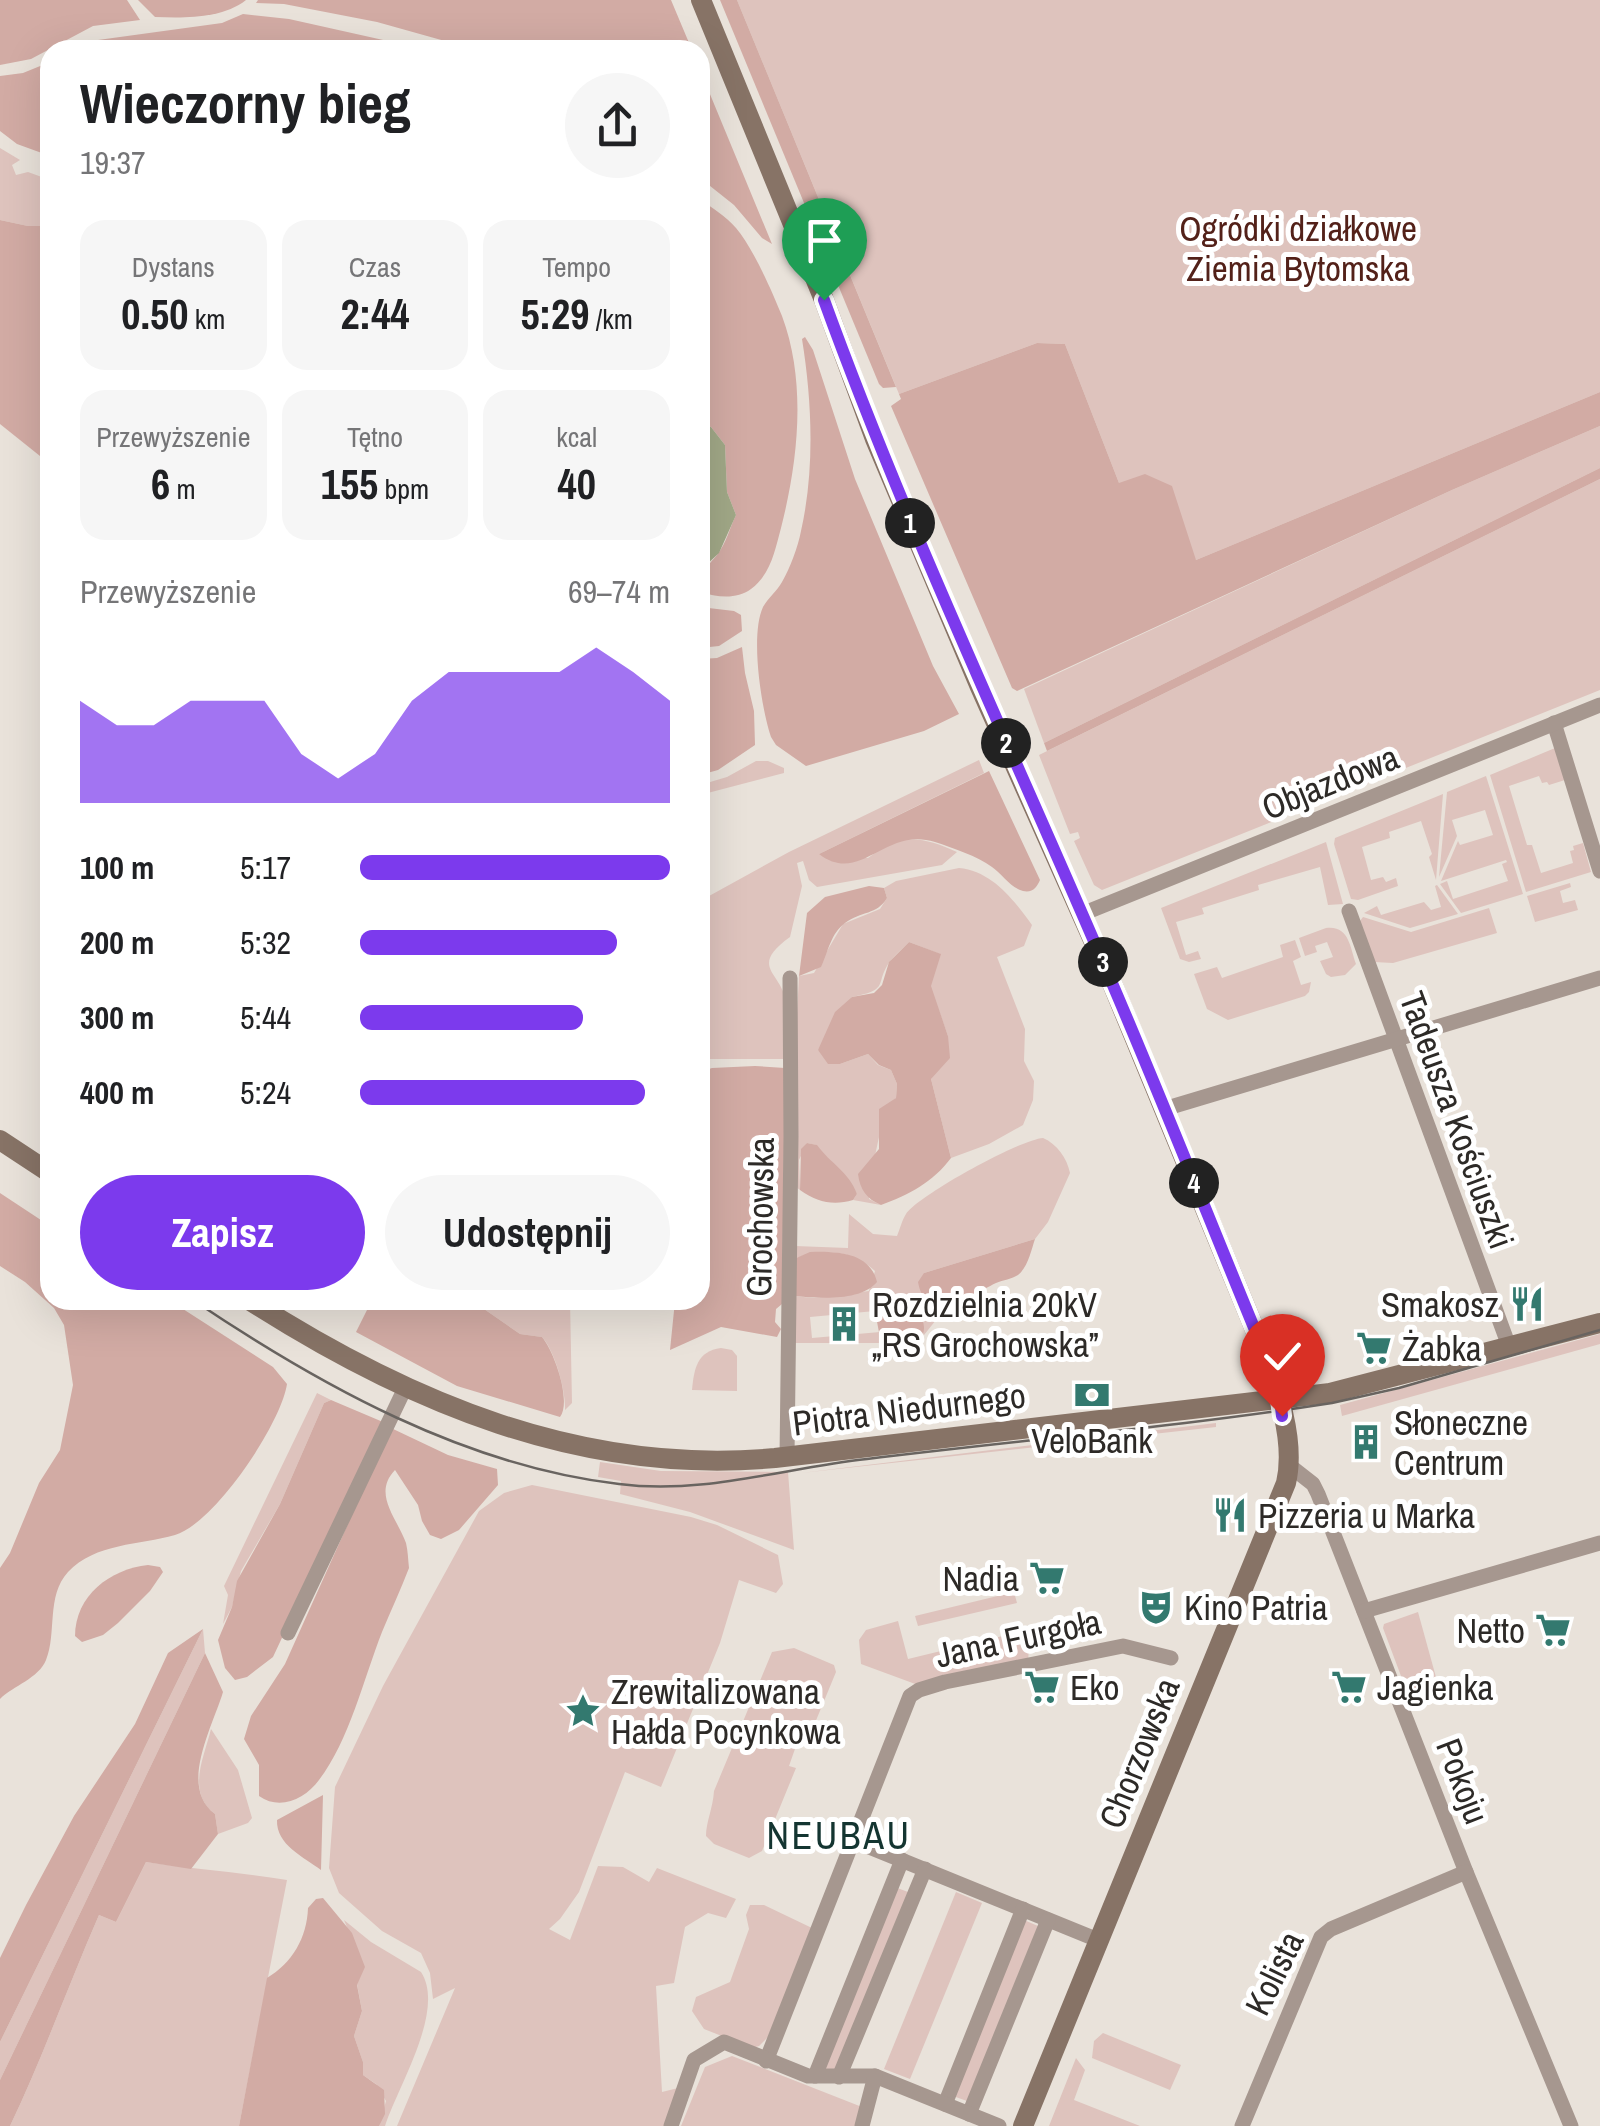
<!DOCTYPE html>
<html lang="pl">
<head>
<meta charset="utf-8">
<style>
	body { margin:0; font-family:"Archivo Narrow",sans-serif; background:#f6f6f6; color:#202124; height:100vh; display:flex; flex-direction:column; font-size:38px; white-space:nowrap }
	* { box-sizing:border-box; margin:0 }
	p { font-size:32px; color:#757577 }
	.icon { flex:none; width:55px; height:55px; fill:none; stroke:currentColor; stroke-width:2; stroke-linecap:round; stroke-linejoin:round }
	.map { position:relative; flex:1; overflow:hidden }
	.panel { position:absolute; left:40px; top:40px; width:670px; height:1270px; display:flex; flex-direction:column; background:#fff; border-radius:30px; box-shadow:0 10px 40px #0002 }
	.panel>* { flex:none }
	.pin { position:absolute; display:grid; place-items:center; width:85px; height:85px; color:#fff; margin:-102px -42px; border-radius:50% 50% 50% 0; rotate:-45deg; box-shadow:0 0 10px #0007 }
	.pin .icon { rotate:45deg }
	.km { position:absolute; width:50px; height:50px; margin:-25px; border-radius:50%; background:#222; color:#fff; font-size:28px; line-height:50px; text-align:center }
	.round { display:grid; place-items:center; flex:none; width:105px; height:105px; border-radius:52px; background:#f6f6f6 }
	.summary { display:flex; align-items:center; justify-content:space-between; height:170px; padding:0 40px }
	h1 { font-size:55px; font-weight:700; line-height:75px }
	.metrics { display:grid; grid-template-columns:repeat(3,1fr); gap:15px; height:170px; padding:10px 40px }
	.metrics div { display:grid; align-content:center; border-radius:25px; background:#f6f6f6; text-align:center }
	.metrics b { font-size:42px; font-weight:700 }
	.metrics small { font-size:28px; font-weight:400 }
	.metrics p { font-size:28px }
	.chart { height:280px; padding:20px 40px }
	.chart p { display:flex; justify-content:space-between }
	.chart svg { width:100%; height:180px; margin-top:10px; fill:#7c3aed; opacity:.7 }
	.button { display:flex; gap:20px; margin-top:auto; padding:20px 40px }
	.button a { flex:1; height:115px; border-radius:60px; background:#7c3aed; color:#fff; font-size:40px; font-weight:700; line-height:115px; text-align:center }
	.button a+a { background:#f6f6f6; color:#202124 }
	ul { padding:0 40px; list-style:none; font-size:32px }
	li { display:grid; grid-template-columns:160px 120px 1fr; align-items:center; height:75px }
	li i { height:25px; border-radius:12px; background:#7c3aed }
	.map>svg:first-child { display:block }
	.green { fill:#dec3bd }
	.forest { fill:#d2aba4 }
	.water { fill:#a1a887 }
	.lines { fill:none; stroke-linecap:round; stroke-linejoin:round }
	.street { stroke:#a6978f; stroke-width:15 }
	.secondary { stroke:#877366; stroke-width:20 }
	.tram { stroke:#696460; stroke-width:2.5 }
	.route-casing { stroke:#fff; stroke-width:20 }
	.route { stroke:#7c3aed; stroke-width:12 }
	.labels { text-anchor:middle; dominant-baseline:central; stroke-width:10; stroke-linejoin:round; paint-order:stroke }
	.park-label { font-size:35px; fill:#532119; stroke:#fff }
	.street-label { font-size:35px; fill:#2d2a27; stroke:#fff }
	.poi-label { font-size:35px; fill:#2d2a27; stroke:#fff; text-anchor:start }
	.neighbourhood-label { font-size:38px; letter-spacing:2.5px; fill:#143531; stroke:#fff }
</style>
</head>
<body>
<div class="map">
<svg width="1600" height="2126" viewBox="0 0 1600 2126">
	<rect width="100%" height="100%" fill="#e9e2da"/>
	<!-- green -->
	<g class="green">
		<path d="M737,0H1600V392L1196,560L1119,483L1065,344L1037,343L899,394Z"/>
		<path d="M0,148L20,160L12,165L16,175L28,172L50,180V226H28L0,220Z"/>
		<path d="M1600,426V468L1044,743L1024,689L1452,490Z"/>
		<path d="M1600,479V690L1102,890L1094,885L1074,841L1080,838L1078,832L1070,834L1039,755Z"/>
		<path d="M1555,748L1565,780L1549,785L1547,782L1542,783L1539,776L1509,786L1527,845H1532L1541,873L1573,863L1570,851L1574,850L1573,846L1583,843L1591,872L1526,892L1490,775Z"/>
		<path d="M979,760L984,773L819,854L868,858C901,833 921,836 957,852L942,865L817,887L809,880L803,861L797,863L802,886L790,937C747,968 783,972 786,1003C788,1021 786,1041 786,1059H700V901L789,852Z"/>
		<path d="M756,761H768L784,768V773L700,795V785L727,777Z"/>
		<path d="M1486,776L1523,894L1461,913L1440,884L1447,881L1453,899L1508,881L1502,864L1507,862L1506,860L1441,881L1458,841L1460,845L1493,835L1485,810L1452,820L1457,836L1439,877L1447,792Z"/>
		<path d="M1443,794L1436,880L1429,857L1432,854L1421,821L1389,832L1390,838L1362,847L1371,880L1383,877L1386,882L1396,878L1398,886L1358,900L1351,899L1334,844L1335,838Z"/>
		<path d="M1326,842L1343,904L1328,905L1320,867L1258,885L1259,890L1202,908L1204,914L1176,922L1186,955L1198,951L1201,959L1189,962L1180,959L1161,908Z"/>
		<path d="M959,868C992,871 1014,900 1032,925L1024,946L997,957L1025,1029L1024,1061L1034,1081L1033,1100L1023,1125L989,1144L951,1158L931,1079L948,1036L930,986L940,954L909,942C903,948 896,954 891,960C873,984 892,989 852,997L818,1050L840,1064L868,1054L878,1065L891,1070L897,1084L896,1098C880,1111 871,1177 869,1199L881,1205L853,1200L857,1194C845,1172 831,1164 816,1145L807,1143L799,1160L800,1190L796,1187V1034L799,976L814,973L843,924L880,909L887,898L884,888L896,881Z"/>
		<path d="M1570,883L1571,887L1560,891L1563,903L1575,900L1578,910L1535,922L1527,896Z"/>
		<path d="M1437,885L1458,914L1410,928L1364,913L1377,906L1381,915L1424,902L1431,910L1441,907L1435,886Z"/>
		<path d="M1489,908L1497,933L1393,963L1374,962L1360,921L1363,917L1411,932Z"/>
		<path d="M1326,928C1349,925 1350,947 1356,964L1345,975L1331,977L1326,974L1320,961L1333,957L1327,942L1315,946L1317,952L1305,956L1299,938Z"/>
		<path d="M1295,940L1301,957L1293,961L1301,985L1311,982L1309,992L1305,996L1228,1020L1207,1009L1194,974L1217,967L1222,978L1283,957L1280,945Z"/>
		<path d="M1043,1138C1057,1144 1067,1158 1070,1173L1048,1222L1035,1239L924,1273L942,1306L956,1305L940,1315L924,1335L923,1321L885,1299L875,1311L810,1317L812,1338L880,1332L881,1343H794L793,1296L814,1298L869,1291L875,1271C853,1250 821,1247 794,1259L795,1246L848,1248L849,1214L873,1234L897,1236C900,1229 902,1220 906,1214C919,1195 1019,1140 1043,1138Z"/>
		<path d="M471,1300H570L572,1403L565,1410C566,1391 555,1351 542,1337L520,1334Z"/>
		<path d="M1600,1334V1344L1342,1416L1340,1405Z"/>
		<path d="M721,1348L732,1350L737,1356V1391L692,1390C694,1369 697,1351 721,1348Z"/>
		<path d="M317,1393L331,1400L324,1403L280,1504L241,1571L232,1607L223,1624L228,1595L224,1586Z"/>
		<path d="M1216,1423V1427L801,1473Z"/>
		<path d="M600,1462L661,1471L788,1472L794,1550L690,1512L620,1494L621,1481L598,1477Z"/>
		<path d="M532,1485L691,1517L717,1525L778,1555L783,1584L776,1593L739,1580L720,1643L661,1787L625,1772L579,1892L560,1919L549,1929L570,1940L598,1866L623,1867L649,1882L657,1868L736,1899L726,1918L708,1913L685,1927L674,1983L656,1986L662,2092L682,2087L665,2126H397L455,1988L433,1999L430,1973L421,1953L382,1931L339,1893L329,1868L335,1787L383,1686L479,1511L504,1493Z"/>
		<path d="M1014,1592L1017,1603L918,1626L915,1616Z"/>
		<path d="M1418,1612L1442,1699L1413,1708L1383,1628L1384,1624Z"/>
		<path d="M898,1621L908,1659L1023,1631L1029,1644L1028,1665L918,1685L861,1664L859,1640L866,1630Z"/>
		<path d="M203,1629L205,1653L0,2080V2042Z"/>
		<path d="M794,1648L834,1665L836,1672L810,1735L804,1743L796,1746L789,1766L796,1768L762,1851L749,1858L714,1844L706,1836C706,1822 713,1808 714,1791L772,1652Z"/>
		<path d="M211,1729L238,1770L252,1818L248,1823L218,1834L215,1814C186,1792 204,1758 211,1729Z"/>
		<path d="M146,1862C193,1869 239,1872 287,1880L239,2126H10C43,2057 68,1986 99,1915L116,1922Z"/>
		<path d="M892,1886L908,1892L839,2077L815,2076Z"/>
		<path d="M956,1892L982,1903L910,2079L884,2069Z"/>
		<path d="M750,1905H764L812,1928L768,2037L759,2046L752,2048L704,2029L692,2011L696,1997L730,1982L749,1929L746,1915Z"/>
		<path d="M344,1920L371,1942L421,1972C446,2010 398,2086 385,2126H379L386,2101L376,2084L363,2075V2062L354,2036L362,2011L357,1984L364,1967Z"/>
		<path d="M1024,1920L1038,1926L967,2101L953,2096Z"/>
		<path d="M1103,2033L1181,2065L1170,2090L1092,2058L1094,2041Z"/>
		<path d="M732,2056L862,2107L857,2126H681L705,2067Z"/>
		<path d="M1076,2058L1085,2070L1074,2100L1140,2126H1049Z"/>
	</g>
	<!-- forest -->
	<g class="forest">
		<path d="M0,0H127L140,20L93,26L31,59L0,65Z"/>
		<path d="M138,0H246C222,19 184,18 155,17Z"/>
		<path d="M258,0H671L692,50H477L377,22L284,4L256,3Z"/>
		<path d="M720,0H737L896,387L883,388L879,384Z"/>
		<path d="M243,14L289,19L428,50H75L98,40L222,23Z"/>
		<path d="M50,62V156L17,144L0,131V76L23,73Z"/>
		<path d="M700,70L772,244L762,238L734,205L700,178Z"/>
		<path d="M700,199C712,208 726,216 736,228C753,248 772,291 782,316C807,383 798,461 781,528C775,550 771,574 751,589C736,600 717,597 700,592C700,572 705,569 717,555C726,544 730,527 736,515L727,492L725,445L711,427L700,424Z"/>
		<path d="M0,220L28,226H50V464L0,424Z"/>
		<path d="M805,337L813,350L855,479L933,666L959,714L924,731L806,766L776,745L771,737C761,707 750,635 763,607C768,598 777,591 782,582C790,568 798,547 801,531C815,469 812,401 802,339Z"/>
		<path d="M1037,343L1065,344L1119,483L1145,474L1172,486L1196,560L1600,392V426L1452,490L1017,691L1012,688L891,406L901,399L899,394Z"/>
		<path d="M1600,468V479L1047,751L1044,743Z"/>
		<path d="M700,607L734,611L741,615L742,631L719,646L700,648Z"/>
		<path d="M742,647L745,673L754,711L755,745L718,770L700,775V659L717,658Z"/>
		<path d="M989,771L1040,880C1037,887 1033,893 1023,891C1011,888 1002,874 992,867C977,856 953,848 935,842C884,826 861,886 819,854Z"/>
		<path d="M869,886L884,888L887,898C877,915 861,911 845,923C831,933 828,952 821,967L799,976L807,913L825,897Z"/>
		<path d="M909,942L941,954L931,986L948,1036L950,1058L931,1079L951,1158C933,1182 909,1195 881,1205C867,1199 860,1190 858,1174L879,1149V1109L896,1098L897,1084L891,1070L879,1065L868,1054L840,1064H828L818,1050L835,1012L852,997L874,993L882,985L889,962Z"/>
		<path d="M755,1066L785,1068L782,1304L776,1309L775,1322L781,1329L777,1337L721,1327L670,1350L675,1301L672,1300H700V1072L712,1068Z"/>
		<path d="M807,1143L817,1145C830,1163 849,1172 857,1194L853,1200C833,1206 817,1202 800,1190L801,1149Z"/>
		<path d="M0,1193L50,1226V1300H169L273,1367L287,1384C281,1424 215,1523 175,1535C140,1545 95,1543 68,1572C46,1596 57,1633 46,1660C39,1678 13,1686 0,1699V1568L10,1553L39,1483L60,1450L73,1385L64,1325L54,1308L25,1282L0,1266Z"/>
		<path d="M1035,1239C1031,1251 1028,1267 1018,1275C1012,1279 1003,1280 996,1283C973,1294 926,1327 918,1282L924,1273Z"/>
		<path d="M810,1252C836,1251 870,1252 877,1282C860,1302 819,1298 793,1296L794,1259Z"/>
		<path d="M885,1299C904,1300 930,1312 923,1336C922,1342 918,1346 915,1352L899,1355L881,1343L875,1311Z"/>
		<path d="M372,1300H471L520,1334L542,1337C554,1351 572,1401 560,1417L457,1386L356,1332Z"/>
		<path d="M331,1400L383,1422L273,1657L247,1677L235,1680L225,1668L218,1640L232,1607L237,1581L280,1504L324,1403Z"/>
		<path d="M391,1428L448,1455L497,1469L498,1485L459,1530L441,1539L430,1535L422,1521L418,1505L395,1470C372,1494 397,1518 406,1543C408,1551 408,1560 409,1568C401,1589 391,1610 382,1632C364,1678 349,1741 319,1780C305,1799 280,1811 259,1796V1765L244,1739L251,1716L285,1664Z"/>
		<path d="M148,1565L160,1567L163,1572L150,1591L118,1623L103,1635L82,1642L75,1636C75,1596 110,1569 148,1565Z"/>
		<path d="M203,1629L0,2042V1958L26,1905L74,1816L135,1724L168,1653Z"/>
		<path d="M205,1653L223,1692C213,1726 178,1787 215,1814L218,1834L191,1869L146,1862L116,1922L99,1915C68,1986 43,2057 10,2126H0V2080Z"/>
		<path d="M323,1795L321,1870C304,1857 276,1845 277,1820Z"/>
		<path d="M323,1898L352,1933L365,1967L357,1985L362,2011L354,2036L363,2062V2075L384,2090L385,2114L379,2126H239L267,1978C292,1963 307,1938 308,1908L316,1899Z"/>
	</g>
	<!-- water -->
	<path class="water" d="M700,424L711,427L725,445L727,492L736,515L719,553L705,566L700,565Z"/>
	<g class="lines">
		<!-- street -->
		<g class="street">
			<path d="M1554,723L1600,871"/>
			<path d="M1349,911L1510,1349"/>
			<path d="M1082,914L1600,705"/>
			<path d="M1164,1109L1600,978"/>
			<path d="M787,1457L791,1136L790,978"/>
			<path d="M1290,1466L1313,1484L1318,1494L1466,1872L1571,2126"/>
			<path d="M1364,1611L1600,1543"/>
			<path d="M288,1633L405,1388"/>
			<path d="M852,1840L1098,1940"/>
			<path d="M766,2061L910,1696L919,1690L945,1682L1123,1646L1171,1658"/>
			<path d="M815,2076L902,1860"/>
			<path d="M839,2077L925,1869"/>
			<path d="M945,2104L1023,1909"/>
			<path d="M969,2114L1048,1920"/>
			<path d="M671,2126L694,2060L724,2042L808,2076H875L999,2126"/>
			<path d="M862,2126L875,2076"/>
			<path d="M1242,2126L1321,1937L1331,1929L1466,1872"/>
		</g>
		<!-- secondary -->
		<g class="secondary">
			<path d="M701,0L824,300L875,439L980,687L1109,976L1262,1347C1277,1388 1296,1440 1286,1483L1023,2126"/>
			<path d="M0,1140L50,1173"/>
			<path d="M249,1300C408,1402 582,1476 775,1458L1330,1393L1600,1323"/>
		</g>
		<!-- tram -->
		<path class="tram" d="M193,1300C321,1386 465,1466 619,1484C703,1495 784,1468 867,1459C1021,1440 1178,1427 1332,1403L1399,1388L1600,1330"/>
	</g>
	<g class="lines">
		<defs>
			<path id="route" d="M824,300C908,531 1013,751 1109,976C1162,1099 1211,1224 1262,1347L1280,1399L1282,1416"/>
		</defs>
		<!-- route casing -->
		<use href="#route" class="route-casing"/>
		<!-- route -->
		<use href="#route" class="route"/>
	</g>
	<!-- icons -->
	<defs>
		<symbol id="restaurant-bare" viewBox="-9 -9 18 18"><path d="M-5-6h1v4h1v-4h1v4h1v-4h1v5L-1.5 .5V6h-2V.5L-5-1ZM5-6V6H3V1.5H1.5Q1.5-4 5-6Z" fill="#33796f" stroke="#fff" stroke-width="2.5" paint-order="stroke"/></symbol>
		<symbol id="building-bare" viewBox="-9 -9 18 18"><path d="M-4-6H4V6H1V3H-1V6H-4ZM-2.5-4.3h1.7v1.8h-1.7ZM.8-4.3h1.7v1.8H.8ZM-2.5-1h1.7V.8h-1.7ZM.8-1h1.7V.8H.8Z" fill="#33796f" stroke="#fff" stroke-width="2.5" paint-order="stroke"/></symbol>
		<symbol id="supermarket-bare" viewBox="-9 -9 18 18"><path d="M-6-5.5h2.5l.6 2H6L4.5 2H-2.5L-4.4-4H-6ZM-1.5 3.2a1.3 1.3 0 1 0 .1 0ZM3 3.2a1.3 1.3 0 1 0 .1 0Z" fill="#33796f" stroke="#fff" stroke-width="2.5" paint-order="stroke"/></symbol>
		<symbol id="bank-bare" viewBox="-9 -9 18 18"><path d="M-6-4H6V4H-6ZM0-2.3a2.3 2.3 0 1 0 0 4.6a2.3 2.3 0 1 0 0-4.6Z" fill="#33796f" stroke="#fff" stroke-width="2.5" paint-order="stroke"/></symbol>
		<symbol id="theatre-bare" viewBox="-9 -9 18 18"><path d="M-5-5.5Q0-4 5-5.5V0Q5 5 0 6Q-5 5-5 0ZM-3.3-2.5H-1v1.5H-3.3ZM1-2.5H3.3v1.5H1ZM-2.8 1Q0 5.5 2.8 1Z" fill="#33796f" stroke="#fff" stroke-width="2.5" paint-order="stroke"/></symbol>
		<symbol id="sight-bare" viewBox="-9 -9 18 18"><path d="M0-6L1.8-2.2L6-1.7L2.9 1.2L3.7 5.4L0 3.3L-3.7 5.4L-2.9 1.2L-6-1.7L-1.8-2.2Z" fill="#33796f" stroke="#fff" stroke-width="2.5" paint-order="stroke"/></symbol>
	</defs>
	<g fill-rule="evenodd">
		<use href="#restaurant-bare" x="1502" y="1279" width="50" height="50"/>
		<use href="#building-bare" x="819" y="1299" width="50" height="50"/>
		<use href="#supermarket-bare" x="1349" y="1323" width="50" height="50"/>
		<use href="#bank-bare" x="1067" y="1370" width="50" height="50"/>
		<use href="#building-bare" x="1341" y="1417" width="50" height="50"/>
		<use href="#restaurant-bare" x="1205" y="1490" width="50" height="50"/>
		<use href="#supermarket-bare" x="1022" y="1553" width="50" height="50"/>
		<use href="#theatre-bare" x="1131" y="1582" width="50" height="50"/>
		<use href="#supermarket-bare" x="1528" y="1605" width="50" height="50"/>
		<use href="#supermarket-bare" x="1017" y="1662" width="50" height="50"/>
		<use href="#supermarket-bare" x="1324" y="1662" width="50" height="50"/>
		<use href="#sight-bare" x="558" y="1686" width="50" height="50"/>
	</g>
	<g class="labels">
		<!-- park labels -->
		<g class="park-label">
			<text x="1298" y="228">Ogródki działkowe<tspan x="1298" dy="40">Ziemia Bytomska</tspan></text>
		</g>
		<!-- street labels -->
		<g class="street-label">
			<text transform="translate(1330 782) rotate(-22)">Objazdowa</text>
			<text transform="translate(1457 1120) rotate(70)">Tadeusza Kościuszki</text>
			<text transform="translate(760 1217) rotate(-89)">Grochowska</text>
			<text transform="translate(909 1409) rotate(-7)">Piotra Niedurnego</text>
			<text transform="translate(1018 1638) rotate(-12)">Jana Furgoła</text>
			<text transform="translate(1139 1753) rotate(-68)">Chorzowska</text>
			<text transform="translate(1463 1781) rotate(69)">Pokoju</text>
			<text transform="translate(1274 1973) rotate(-64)">Kolista</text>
		</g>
		<!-- poi labels -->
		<g class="poi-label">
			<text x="872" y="1304">Rozdzielnia 20kV<tspan x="872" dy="40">„RS Grochowska”</tspan></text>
			<text x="1499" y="1304" text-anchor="end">Smakosz</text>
			<text x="1402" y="1348">Żabka</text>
			<text x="1394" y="1422">Słoneczne<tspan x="1394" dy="40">Centrum</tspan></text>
			<text x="1092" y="1440" text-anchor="middle">VeloBank</text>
			<text x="1258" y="1515">Pizzeria u Marka</text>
			<text x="1019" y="1578" text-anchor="end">Nadia</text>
			<text x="1184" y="1607">Kino Patria</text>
			<text x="1525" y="1630" text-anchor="end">Netto</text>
			<text x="1070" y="1687">Eko</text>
			<text x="1377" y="1687">Jagienka</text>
			<text x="611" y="1691">Zrewitalizowana<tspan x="611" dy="40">Hałda Pocynkowa</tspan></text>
		</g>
		<!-- neighbourhood labels -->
		<g class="neighbourhood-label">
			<text x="839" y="1835">NEUBAU</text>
		</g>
	</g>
</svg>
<div class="pin" style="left:824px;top:300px;background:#1e9e55"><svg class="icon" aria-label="arrive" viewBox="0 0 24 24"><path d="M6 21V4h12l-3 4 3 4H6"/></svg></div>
<div class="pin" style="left:1282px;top:1416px;background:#d93025"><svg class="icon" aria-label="check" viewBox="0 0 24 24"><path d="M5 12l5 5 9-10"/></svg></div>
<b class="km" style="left:910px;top:523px">1</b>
<b class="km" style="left:1006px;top:743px">2</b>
<b class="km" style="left:1103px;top:962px">3</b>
<b class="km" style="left:1194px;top:1183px">4</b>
<section class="panel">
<div class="summary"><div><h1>Wieczorny bieg</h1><p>19:37</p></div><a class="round"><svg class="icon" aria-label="share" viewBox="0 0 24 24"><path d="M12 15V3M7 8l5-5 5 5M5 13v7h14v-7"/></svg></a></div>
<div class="metrics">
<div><p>Dystans</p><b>0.50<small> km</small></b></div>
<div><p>Czas</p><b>2:44</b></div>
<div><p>Tempo</p><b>5:29<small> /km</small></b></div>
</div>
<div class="metrics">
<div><p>Przewyższenie</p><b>6<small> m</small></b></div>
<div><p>Tętno</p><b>155<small> bpm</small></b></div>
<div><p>kcal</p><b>40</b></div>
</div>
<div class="chart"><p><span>Przewyższenie</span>69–74 m</p>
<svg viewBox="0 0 160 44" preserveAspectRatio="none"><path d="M0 44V19L10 25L20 25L30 19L40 19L50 19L60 32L70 38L80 32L90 19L100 12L110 12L120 12L130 12L140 6L150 12L160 19V44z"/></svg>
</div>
<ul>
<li><b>100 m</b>5:17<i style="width:100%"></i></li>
<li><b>200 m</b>5:32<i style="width:83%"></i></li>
<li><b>300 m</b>5:44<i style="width:72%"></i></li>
<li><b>400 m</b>5:24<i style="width:92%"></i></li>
</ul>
<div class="button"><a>Zapisz</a><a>Udostępnij</a></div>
</section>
</div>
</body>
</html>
